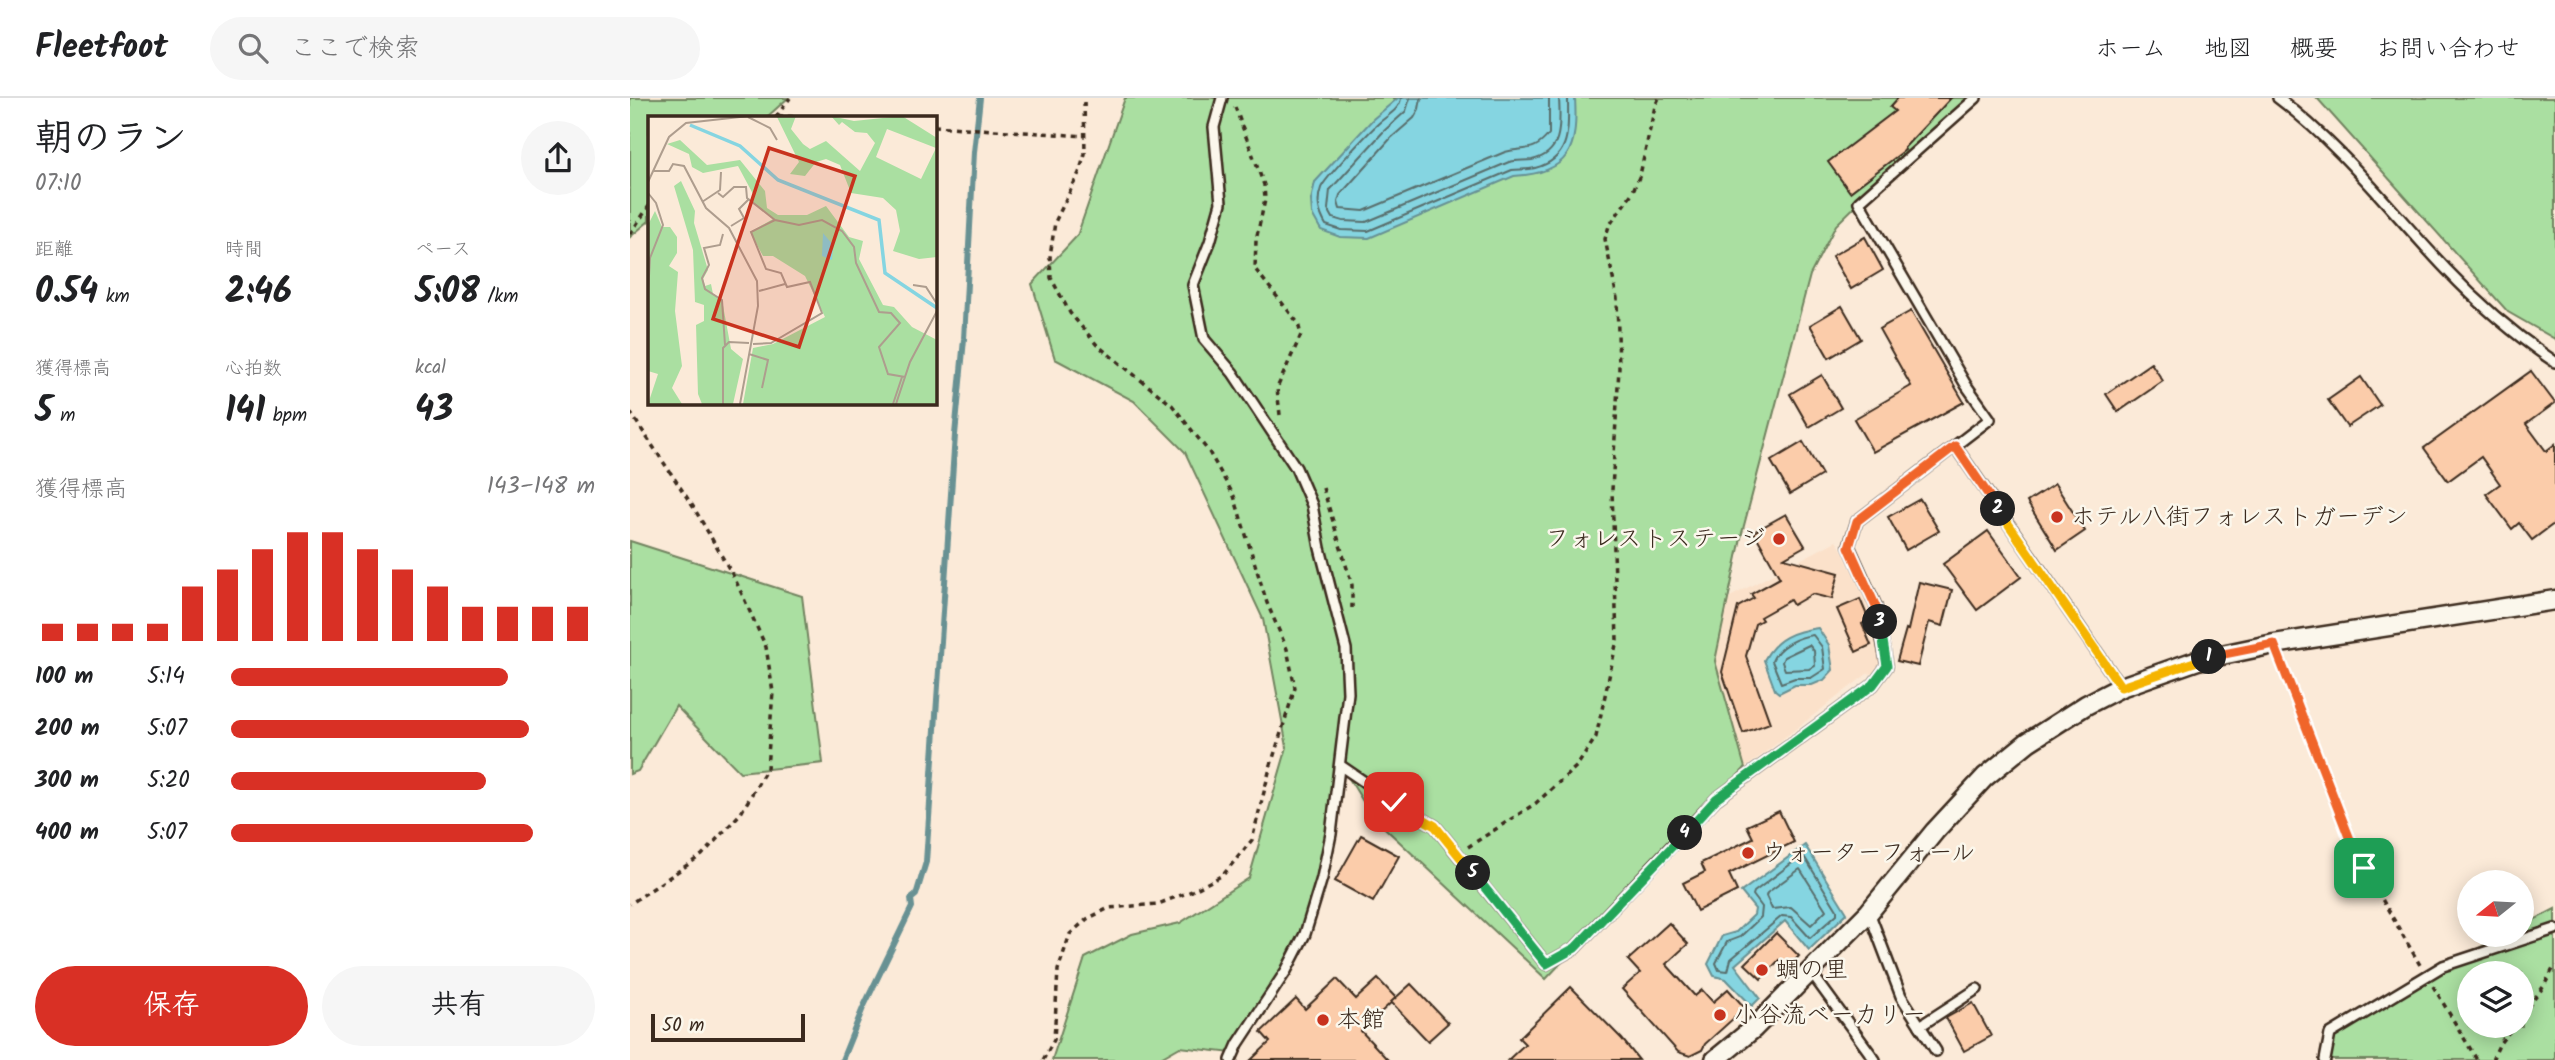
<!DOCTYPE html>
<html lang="ja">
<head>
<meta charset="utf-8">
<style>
	body { margin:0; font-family:Kalam,"Klee One",sans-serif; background:#f6f6f6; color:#202124; height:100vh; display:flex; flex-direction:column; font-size:26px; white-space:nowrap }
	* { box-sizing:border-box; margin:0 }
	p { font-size:23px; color:#757577 }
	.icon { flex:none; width:38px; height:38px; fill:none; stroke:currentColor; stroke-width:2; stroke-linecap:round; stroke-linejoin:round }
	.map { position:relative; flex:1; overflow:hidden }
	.sheet { display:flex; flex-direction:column; background:#fff; width:630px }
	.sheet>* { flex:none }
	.needle { width:46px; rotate:252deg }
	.controls { position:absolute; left:1827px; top:772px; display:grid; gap:14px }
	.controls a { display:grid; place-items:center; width:77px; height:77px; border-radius:50%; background:#fff; box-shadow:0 4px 18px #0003; font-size:35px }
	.scale { position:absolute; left:21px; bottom:18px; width:154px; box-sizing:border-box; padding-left:7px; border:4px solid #3b2a1e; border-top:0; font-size:19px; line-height:24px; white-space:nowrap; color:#3b2a1e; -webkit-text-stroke:5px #fbf7ec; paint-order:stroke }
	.pin { position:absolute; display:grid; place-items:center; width:60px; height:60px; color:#fff; margin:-30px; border-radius:14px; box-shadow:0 4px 10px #0006 }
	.km { position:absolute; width:35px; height:35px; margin:-18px; border-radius:50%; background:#222; color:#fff; font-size:19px; line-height:35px; text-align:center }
	.round { display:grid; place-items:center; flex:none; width:74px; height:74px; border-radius:37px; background:#f6f6f6 }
	.summary { display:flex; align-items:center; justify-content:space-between; height:119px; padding:0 35px }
	h1 { font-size:38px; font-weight:700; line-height:52px }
	.figures { display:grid; grid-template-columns:repeat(3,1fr); gap:10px; height:119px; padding:7px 35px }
	.figures div { display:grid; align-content:center }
	.figures b { font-size:35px; font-weight:700 }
	.figures small { font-size:19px; font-weight:400 }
	.figures p { font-size:19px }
	.chart { height:196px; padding:14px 35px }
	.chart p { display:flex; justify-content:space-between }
	.chart svg { width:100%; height:126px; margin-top:7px; stroke:#d93025; stroke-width:6 }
	.cta { display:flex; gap:14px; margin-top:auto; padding:14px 35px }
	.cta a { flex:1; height:80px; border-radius:42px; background:#d93025; color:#fff; font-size:28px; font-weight:700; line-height:80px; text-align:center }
	.cta a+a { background:#f6f6f6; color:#202124 }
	ul { padding:0 35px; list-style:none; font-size:23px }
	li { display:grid; grid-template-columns:112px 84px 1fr; align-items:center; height:52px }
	li i { height:18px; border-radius:9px; background:#d93025 }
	header { display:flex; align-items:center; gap:42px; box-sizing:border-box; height:98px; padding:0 35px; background:#fff; border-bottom:2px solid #e0e0e0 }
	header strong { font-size:33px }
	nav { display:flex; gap:38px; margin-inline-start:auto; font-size:24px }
	.search { width:490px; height:63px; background:#f6f6f6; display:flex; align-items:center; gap:18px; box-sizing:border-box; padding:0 24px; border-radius:38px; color:#757577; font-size:26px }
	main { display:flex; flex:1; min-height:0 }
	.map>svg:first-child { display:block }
	.built { fill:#fbe1ca }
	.green { fill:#aadfa1; stroke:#728460; stroke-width:2; fill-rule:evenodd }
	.water { fill:#85d5e1; stroke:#679193; stroke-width:2 }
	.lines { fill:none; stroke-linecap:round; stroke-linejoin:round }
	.shore { stroke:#596e6c; stroke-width:2 }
	.stream { stroke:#679193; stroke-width:6 }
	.building { fill:#fbccaa; stroke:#3b2a1e; stroke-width:2 }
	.service-casing { stroke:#3b2a1e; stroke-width:14 }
	.minor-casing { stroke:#3b2a1e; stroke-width:23 }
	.path { stroke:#3b2a1e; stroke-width:3.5; stroke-dasharray:5 5; stroke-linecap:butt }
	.service { stroke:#fbf7ec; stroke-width:9 }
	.minor { stroke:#fbf7ec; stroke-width:18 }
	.split-1-casing { stroke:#fff; stroke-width:14 }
	.split-2-casing { stroke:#fff; stroke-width:14 }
	.split-3-casing { stroke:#fff; stroke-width:14 }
	.split-4-casing { stroke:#fff; stroke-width:14 }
	.split-5-casing { stroke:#fff; stroke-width:14 }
	.split-6-casing { stroke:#fff; stroke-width:14 }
	.split-1 { stroke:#f0652b; stroke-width:9 }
	.split-2 { stroke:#f5b400; stroke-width:9 }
	.split-3 { stroke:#f0652b; stroke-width:9 }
	.split-4 { stroke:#22a559; stroke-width:9 }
	.split-5 { stroke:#22a559; stroke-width:9 }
	.split-6 { stroke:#f5b400; stroke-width:9 }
	.poi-dot { fill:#c8321e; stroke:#fbf7ec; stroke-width:2.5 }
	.labels { text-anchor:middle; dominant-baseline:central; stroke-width:5; stroke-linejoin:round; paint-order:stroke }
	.poi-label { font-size:24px; fill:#3b2a1e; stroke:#fbf7ec; text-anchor:start }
	.inset-river { fill:none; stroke:#85d5e1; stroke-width:3.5 }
	.inset-road { fill:none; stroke:#ae9d8e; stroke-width:2 }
	.view { fill:#c8321e; fill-opacity:0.15; stroke:#c8321e; stroke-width:3.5 }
	.inset-edge { fill:none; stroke:#3b2a1e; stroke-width:3.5 }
</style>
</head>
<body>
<header>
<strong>Fleetfoot</strong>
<div class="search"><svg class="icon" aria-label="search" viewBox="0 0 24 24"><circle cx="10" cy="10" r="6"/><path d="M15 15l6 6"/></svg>ここで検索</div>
<nav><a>ホーム</a><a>地図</a><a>概要</a><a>お問い合わせ</a></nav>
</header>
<main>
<section class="sheet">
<div class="summary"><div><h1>朝のラン</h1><p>07:10</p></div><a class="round"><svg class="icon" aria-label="share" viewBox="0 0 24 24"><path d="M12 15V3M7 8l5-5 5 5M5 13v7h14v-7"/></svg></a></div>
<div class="figures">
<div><p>距離</p><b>0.54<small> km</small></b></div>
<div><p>時間</p><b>2:46</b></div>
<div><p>ペース</p><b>5:08<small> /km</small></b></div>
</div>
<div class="figures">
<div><p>獲得標高</p><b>5<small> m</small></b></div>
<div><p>心拍数</p><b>141<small> bpm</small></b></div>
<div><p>kcal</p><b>43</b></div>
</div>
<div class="chart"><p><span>獲得標高</span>143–148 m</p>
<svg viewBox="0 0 160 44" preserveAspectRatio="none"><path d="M5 44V38M15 44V38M25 44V38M35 44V38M45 44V25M55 44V19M65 44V12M75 44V6M85 44V6M95 44V12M105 44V19M115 44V25M125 44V32M135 44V32M145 44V32M155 44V32"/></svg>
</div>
<ul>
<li><b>100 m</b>5:14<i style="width:76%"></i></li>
<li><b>200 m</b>5:07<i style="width:82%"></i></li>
<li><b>300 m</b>5:20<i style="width:70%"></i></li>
<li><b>400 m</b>5:07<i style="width:83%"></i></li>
</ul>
<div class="cta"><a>保存</a><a>共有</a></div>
</section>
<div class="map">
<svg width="1925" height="962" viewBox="0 0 1925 962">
	<rect width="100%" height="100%" fill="#fbead8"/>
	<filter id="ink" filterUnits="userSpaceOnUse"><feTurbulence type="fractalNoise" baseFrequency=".0143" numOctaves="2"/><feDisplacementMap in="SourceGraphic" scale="14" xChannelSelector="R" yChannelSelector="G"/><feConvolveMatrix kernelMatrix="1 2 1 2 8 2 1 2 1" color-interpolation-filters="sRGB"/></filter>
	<g filter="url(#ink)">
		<!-- built -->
		<path class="built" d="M1206,443L1243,495L1254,574L1237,576L1115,670L1085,563L1098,500Z"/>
		<!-- green -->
		<g class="green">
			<path d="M0,0H158L137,19H19V123L0,139Z"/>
			<path d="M495,0H1346L1252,82L1206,127L1180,177L1112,435L1085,563L1115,670L916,881L742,718L712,669L697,763L671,851L602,955L550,949L527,962H422L455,860L502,836L550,825L619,780L657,649L633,521L555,354L504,303L425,261L402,186L447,138Z"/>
			<path d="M1687,0H1925V241L1878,214Z"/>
			<path d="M0,443L172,498L193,665L110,674L46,608L8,673L0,676Z"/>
			<path d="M1925,811V962H1694L1700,936L1774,887L1875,837L1892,836V828ZM1839,875H1892V928H1839Z"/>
		</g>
		<!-- water -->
		<g class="water">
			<path d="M768,0H945C948,51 940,75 884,78L739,140L710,139L691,132L682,116L681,102L685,84L743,21Z"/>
			<path d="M1188,530L1199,547L1203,572L1194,582L1182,587H1165L1149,595L1145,592L1134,562C1146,540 1164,533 1188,530Z"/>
			<path d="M1175,747L1217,815L1179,852L1155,823L1105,867L1130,900L1122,908L1096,881L1084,878L1078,866L1092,838L1106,834L1124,817L1125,811L1111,794Z"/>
		</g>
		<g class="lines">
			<!-- shore -->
			<g class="shore">
				<path d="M771,0C770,11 758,17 750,24C740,33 695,80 691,90C686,104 689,115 696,127L711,132L738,133L882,72C889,71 898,72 905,70C942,61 938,30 938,0"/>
				<path d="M780,0L776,13L754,33L700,92L698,111L703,120L713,123L736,124L879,64C886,62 894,63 902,62C934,55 930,25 929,0"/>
				<path d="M791,0L789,11L784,20L761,40L710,97L708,104L710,111L734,113L875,54C896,49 904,55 919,36V0"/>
				<path d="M1183,537L1192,549L1195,571L1181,580H1165L1151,585L1142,563C1148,548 1167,539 1183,537Z"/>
				<path d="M1179,547L1184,553L1185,568L1179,571L1155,572L1152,564L1154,559Z"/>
				<path d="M1170,759L1175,760L1207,812V816L1180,840L1161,819L1152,818L1101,861L1098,873L1089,872L1086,865L1097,844L1110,839L1131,819L1132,809L1123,797L1124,794Z"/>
				<path d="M1170,771L1196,812L1181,827L1161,809L1142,811L1136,798L1137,795Z"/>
			</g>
			<!-- stream -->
			<path class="stream" d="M212,962L233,910L282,809L281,801L286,797L296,764L325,337L334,241L344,54L350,0"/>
		</g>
		<!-- building -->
		<g class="building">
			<path d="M1268,0H1321L1274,50L1275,52L1220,94L1198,64L1265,13L1260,9Z"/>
			<path d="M1235,139L1253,172L1221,191L1202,158Z"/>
			<path d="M1212,208L1231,241L1199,260L1180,227Z"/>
			<path d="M1281,213L1334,304L1243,354L1224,321L1281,288L1249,231Z"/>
			<path d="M1521,265L1533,283L1488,314L1476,296Z"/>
			<path d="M1901,273L1925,305L1896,326L1916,353L1925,346V425L1902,442L1889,425L1882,431L1856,396L1870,386L1851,359L1818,383L1794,350Z"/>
			<path d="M1192,277L1211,310L1179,329L1160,296Z"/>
			<path d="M1731,279L1750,307L1717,329L1698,302Z"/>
			<path d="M1173,344L1192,377L1160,396L1141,363Z"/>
			<path d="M1425,386L1455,433L1427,452L1397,404Z"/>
			<path d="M1290,401L1309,433L1276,452L1258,419Z"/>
			<path d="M1156,416L1175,448L1154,460L1209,475L1202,501L1182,496L1163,507L1160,502L1130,519L1132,522L1125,526L1116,558L1140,625L1113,635L1092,574L1108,509L1124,500L1121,496L1150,480L1124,434Z"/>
			<path d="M1358,433L1391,479L1347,512L1313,466Z"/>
			<path d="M1289,484L1322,492L1313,528L1299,524L1288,568L1267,563L1276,531L1278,532Z"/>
			<path d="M1230,501L1239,522L1232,526L1241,547L1226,554L1207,511Z"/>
			<path d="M1149,713L1164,744L1099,776L1107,793L1067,813L1053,785L1075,774L1071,765L1123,740L1117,728Z"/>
			<path d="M731,737L769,758L743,804L705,783Z"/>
			<path d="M1039,825L1058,846L1036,866L1065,898L1072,892L1083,904L1098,891L1115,910L1075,946L1072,952L1060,958L1048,954L992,891L1010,875L998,862Z"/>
			<path d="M1146,835L1169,858L1158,870L1149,862L1131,881L1115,866Z"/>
			<path d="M707,881L726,901L748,881L766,900L731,933L758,962H621L640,944L631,934L666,901L675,911Z"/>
			<path d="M781,886L818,925L798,943L761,904Z"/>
			<path d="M941,889L992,941L1009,962H878L895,946L889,940Z"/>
			<path d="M1343,905L1361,938L1334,953L1316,920Z"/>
		</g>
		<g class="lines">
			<defs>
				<g id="service">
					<path d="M592,0L584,29L591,105L580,144L563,187L574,241L603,275L666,370L682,407L690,450L716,551L718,595L701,736L692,780L675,836L656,873L608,946L601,962"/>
					<path d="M1648,0C1712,48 1761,113 1816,171C1849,206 1885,237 1925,264"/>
					<path d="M1325,348L1491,589"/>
					<path d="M711,668L764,704L805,728L916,866L945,850L1086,701L1243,587L1257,568L1246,508L1219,448L1227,423L1360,321L1336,287L1229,104L1346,0"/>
					<path d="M1239,814L1271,898L1306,953"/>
					<path d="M1180,873L1245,962"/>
					<path d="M1290,928L1347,891"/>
					<path d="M1695,962L1700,936L1813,868L1925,831"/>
				</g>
				<path id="minor" d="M1085,962L1124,930L1239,814L1305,733L1355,679L1398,644L1456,607L1491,589L1568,562L1644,546L1925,502"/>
			</defs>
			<!-- service casing -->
			<use href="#service" class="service-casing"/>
			<!-- minor casing -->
			<use href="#minor" class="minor-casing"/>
			<!-- path -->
			<g class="path">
				<path d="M605,9L634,87L635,102L626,142L625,171L668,225L671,237L647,290L650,317"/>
				<path d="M148,18L167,19"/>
				<path d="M146,19L160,0"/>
				<path d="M304,28L455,38"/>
				<path d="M0,136L19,108"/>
				<path d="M0,314L64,410L105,481L136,549L143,594L137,670L111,715L72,757L0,806"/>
				<path d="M693,390L722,487V510"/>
				<path d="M1651,563L1719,739L1734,770L1790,867"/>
				<path d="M838,749L906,705L947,668L966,639L987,542L982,392L989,270L987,200L975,141L979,128L1002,95L1010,77L1025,8L1029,0"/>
				<path d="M1803,888L1847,962"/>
				<path d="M1892,917L1914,888L1925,867"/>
				<path d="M413,962L424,942L428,872L440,836L457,821L479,810L528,806L562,793L593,777L622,742L640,670L665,590L657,551L637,505L604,398L579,354L542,307L467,247L440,215L421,180L420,159L425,124L449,75L455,56L454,0"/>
				<path d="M1862,962L1870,945L1884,928"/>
			</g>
			<!-- service -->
			<use href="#service" class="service"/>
			<!-- minor -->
			<use href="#minor" class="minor"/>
		</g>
	</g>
	<g class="lines" filter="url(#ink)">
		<defs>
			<path id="split-1" d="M1579,559L1644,546L1719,739L1734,770"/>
			<path id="split-2" d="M1368,411L1491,589L1579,559"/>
			<path id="split-3" d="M1250,524L1246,509L1219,449L1227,423L1325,348L1368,411"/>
			<path id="split-4" d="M1055,735L1086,701L1243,587L1257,568L1250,524"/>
			<path id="split-5" d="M843,775L916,866L945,850L1055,735"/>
			<path id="split-6" d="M764,704L805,728L843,775"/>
		</defs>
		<!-- split-1 casing -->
		<use href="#split-1" class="split-1-casing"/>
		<!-- split-2 casing -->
		<use href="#split-2" class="split-2-casing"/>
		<!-- split-3 casing -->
		<use href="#split-3" class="split-3-casing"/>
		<!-- split-4 casing -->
		<use href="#split-4" class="split-4-casing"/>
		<!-- split-5 casing -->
		<use href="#split-5" class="split-5-casing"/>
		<!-- split-6 casing -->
		<use href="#split-6" class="split-6-casing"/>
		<!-- split-1 -->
		<use href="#split-1" class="split-1"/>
		<!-- split-2 -->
		<use href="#split-2" class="split-2"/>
		<!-- split-3 -->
		<use href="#split-3" class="split-3"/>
		<!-- split-4 -->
		<use href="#split-4" class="split-4"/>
		<!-- split-5 -->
		<use href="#split-5" class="split-5"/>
		<!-- split-6 -->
		<use href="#split-6" class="split-6"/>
	</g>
	<!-- markers -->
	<g class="poi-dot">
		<circle cx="1427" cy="419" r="7"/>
		<circle cx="1149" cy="441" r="7"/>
		<circle cx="1118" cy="755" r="7"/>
		<circle cx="1132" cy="872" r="7"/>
		<circle cx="1090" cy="917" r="7"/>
		<circle cx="693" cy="922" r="7"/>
	</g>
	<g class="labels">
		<!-- poi labels -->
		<g class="poi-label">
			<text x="1441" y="419">ホテル八街フォレストガーデン</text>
			<text x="1135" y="441" text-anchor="end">フォレストステージ</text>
			<text x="1132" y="755">ウォーターフォール</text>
			<text x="1146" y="872">蜩の里</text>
			<text x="1104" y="917">小谷流ベーカリー</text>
			<text x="707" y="922">本館</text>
		</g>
	</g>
	<!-- overview -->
	<g transform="translate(18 18)">
		<rect width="289" height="289" fill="#fbead8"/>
		<path d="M148,0L143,13L155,28L162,33L178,25L212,55L227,27L219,17L207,16L194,6L191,9L183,0L206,5L254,0L289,22V141L271,143L245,135L252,115L248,94L235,82L203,77L192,49L178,43L168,46L157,60L142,58L151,46L129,1ZM239,13L288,32L273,63L228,41ZM32,24L59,49L92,44L117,75L119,92L130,99H159L178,90L201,121L215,125L211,143L235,189L246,191L264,211L289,224V288H95L105,232L125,228L177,201L157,160L125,140H115L102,116L125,103L104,86L105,78L90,50L55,57L44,51L41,38L19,28ZM33,65L47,95L46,107L60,154L55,163L57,170L63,168L65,178L74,184L83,233L95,243L85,288H54L50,278L48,209L56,205V189L47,186L45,134L26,70ZM7,95L14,111H22L29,121V137L21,150L30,156L27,195L34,250L24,272L34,288H0L10,258L0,255V109Z" fill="#aadfa1" fill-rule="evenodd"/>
		<path d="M175,117L185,129L184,144L174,140Z" fill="#85d5e1"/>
		<path class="inset-river" d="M42,9L92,30L130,64L231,104L237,157L289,192"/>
		<path class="inset-road" d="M100,1L122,12L129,24M6,55H21L25,48L36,50L58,92L81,112L109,165L110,190L92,288M0,66L21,21L38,7L101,0M0,77L8,87L15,109L2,142L0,177M70,77L75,81L86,71H98L99,82L127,104L151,109L174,104L194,115L206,131L208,147L231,196L243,197L252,207L231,231L240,258L257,261M54,86L72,74L73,56M83,110L96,102L91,93L101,83M75,118L72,129L56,132L61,149L54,162L57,173L74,184L77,229M265,169L278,171L289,188M111,175L137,168M105,228L123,227L174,197L162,166L139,171L133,157L118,153L103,116L127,104M101,238L120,244L114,272M75,288V232L81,226L101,227M245,288L254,261M248,288L262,246L289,195"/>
		<path class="view" d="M121,32L207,60L151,231L65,203Z"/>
		<rect width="289" height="289" class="inset-edge"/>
	</g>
</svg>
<div class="controls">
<a><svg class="needle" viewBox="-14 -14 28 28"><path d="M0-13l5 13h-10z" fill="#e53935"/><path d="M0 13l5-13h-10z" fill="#757577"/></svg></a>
<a><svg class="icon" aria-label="layers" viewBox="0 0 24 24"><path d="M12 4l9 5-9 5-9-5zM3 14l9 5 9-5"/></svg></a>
</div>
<div class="scale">50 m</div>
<div class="pin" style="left:1734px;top:770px;background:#1e9e55"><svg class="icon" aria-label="arrive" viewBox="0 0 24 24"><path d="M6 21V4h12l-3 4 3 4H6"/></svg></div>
<div class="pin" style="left:764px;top:704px;background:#d93025"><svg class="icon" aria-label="check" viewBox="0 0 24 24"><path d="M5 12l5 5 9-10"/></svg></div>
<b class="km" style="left:1579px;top:559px">1</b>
<b class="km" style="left:1368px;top:411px">2</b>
<b class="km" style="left:1250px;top:524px">3</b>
<b class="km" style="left:1055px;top:735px">4</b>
<b class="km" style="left:843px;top:775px">5</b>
</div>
</main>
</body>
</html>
